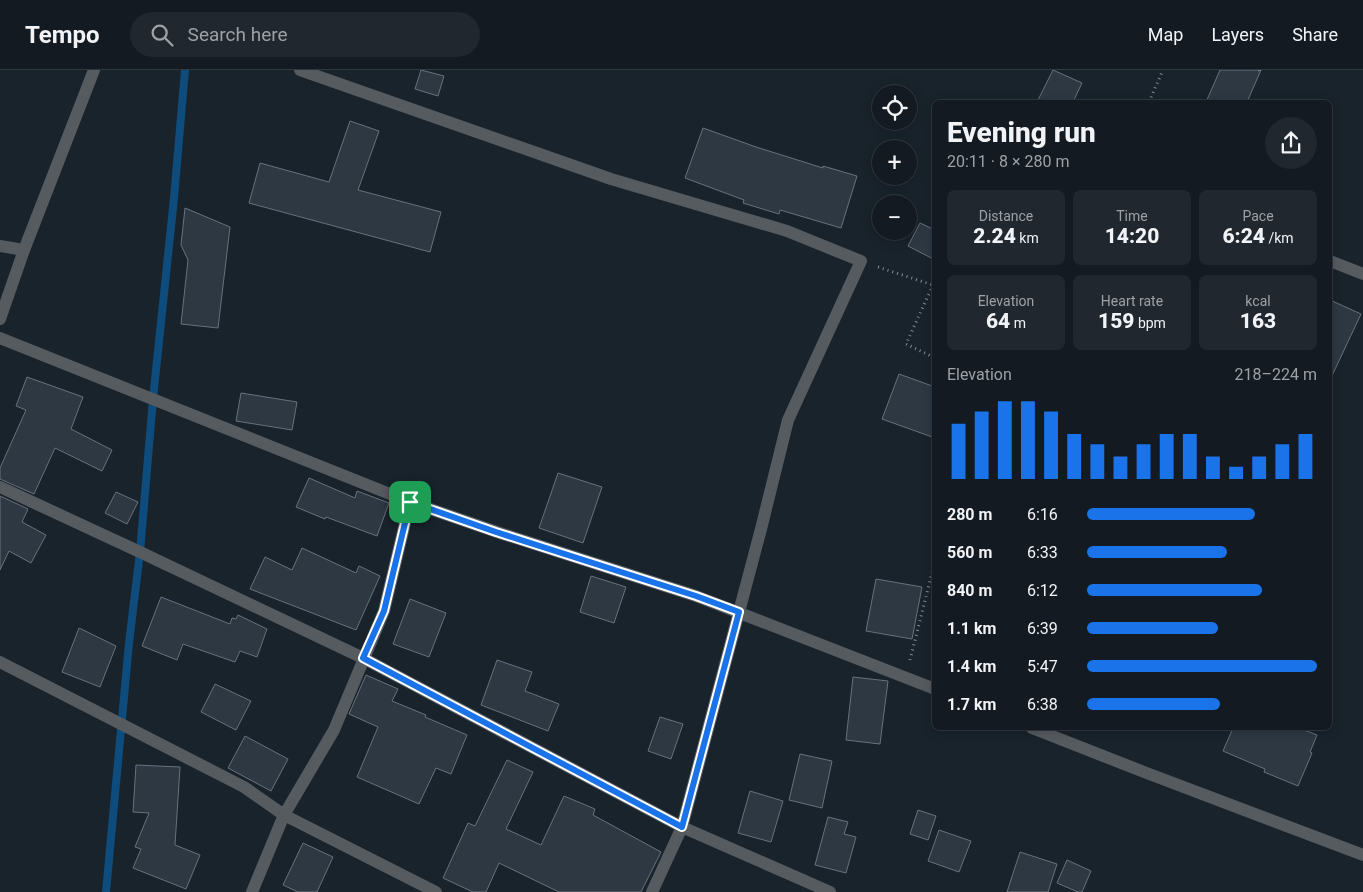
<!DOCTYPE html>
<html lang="en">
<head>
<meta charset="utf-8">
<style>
	body { margin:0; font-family:Roboto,sans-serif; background:#20272e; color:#f1f3f6; height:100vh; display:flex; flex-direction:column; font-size:19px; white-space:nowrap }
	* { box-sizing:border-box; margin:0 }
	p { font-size:16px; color:#9da1a5 }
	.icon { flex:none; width:28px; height:28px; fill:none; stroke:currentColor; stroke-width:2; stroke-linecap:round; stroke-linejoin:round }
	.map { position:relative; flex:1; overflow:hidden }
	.sheet { position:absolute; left:932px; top:30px; width:400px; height:630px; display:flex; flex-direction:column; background:#131a21; border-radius:8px; box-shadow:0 2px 12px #0003,0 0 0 1px #32383f }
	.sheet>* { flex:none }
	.controls { position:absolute; left:872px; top:15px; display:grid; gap:10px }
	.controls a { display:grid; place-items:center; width:45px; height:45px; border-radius:50%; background:#131a21; box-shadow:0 2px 12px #0003,0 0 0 1px #32383f; font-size:25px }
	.pin { position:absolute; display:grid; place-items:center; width:42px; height:42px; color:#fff; margin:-21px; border-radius:10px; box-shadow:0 2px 8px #0006 }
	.round { display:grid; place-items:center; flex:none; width:52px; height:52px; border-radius:26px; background:#20272e }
	.head { display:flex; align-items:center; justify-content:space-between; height:85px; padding:0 15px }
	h1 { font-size:28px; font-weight:800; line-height:38px }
	.metrics { display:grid; grid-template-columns:repeat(3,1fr); gap:8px; height:85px; padding:5px 15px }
	.metrics div { display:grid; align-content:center; border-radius:8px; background:#20272e; text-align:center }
	.metrics b { font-size:21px; font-weight:800 }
	.metrics small { font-size:14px; font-weight:400 }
	.metrics p { font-size:14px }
	.chart { height:140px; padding:10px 15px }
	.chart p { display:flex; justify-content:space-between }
	.chart svg { width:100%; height:90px; margin-top:5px; stroke:#1a73e8; stroke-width:6 }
	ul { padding:0 15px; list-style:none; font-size:16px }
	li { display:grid; grid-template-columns:80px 60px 1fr; align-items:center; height:38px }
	li i { height:12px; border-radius:6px; background:#1a73e8 }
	header { display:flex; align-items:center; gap:30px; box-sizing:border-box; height:70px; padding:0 25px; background:#131a21; border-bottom:1px solid #32383f }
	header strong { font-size:24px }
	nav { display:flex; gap:28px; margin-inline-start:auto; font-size:18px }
	.search { width:350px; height:45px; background:#20272e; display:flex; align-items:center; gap:12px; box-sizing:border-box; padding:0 18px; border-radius:28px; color:#9da1a5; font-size:19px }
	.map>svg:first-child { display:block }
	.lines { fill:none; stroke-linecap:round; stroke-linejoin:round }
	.stream { stroke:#0d4c7c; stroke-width:8 }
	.building { fill:#2e3843; stroke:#66727e }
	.path { stroke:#828b92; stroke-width:3; stroke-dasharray:1 4; stroke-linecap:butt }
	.street { stroke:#565b60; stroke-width:12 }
	.route-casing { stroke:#fff; stroke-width:10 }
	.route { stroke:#1a73e8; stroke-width:6 }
</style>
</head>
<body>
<header>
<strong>Tempo</strong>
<div class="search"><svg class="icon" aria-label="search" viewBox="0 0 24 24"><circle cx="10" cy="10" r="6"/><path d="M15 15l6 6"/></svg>Search here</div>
<nav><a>Map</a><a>Layers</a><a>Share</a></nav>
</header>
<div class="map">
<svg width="1363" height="822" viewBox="0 0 1363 822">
	<rect width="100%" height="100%" fill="#19232c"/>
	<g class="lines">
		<!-- stream -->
		<path class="stream" d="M106,822L129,573L140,482L153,329L174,128L185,0"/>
	</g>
	<!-- building -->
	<g class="building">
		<path d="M421,0L444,6L438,26L415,19Z"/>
		<path d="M1053,0L1082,13L1073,32H1037Z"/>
		<path d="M1220,0H1261L1247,32H1206Z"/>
		<path d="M350,51L379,61L358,120L441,142L430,182L249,133L260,93L329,112Z"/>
		<path d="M703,58L756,77L823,98V96L857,106L841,158L780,140L779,144L743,133L744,130L685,108Z"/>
		<path d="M185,138L230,157L218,258L181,254L188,190L181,175Z"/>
		<path d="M920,153L935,160V190L908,176Z"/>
		<path d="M1330,230L1361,244L1330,310Z"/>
		<path d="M899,304L935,317V368L882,349Z"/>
		<path d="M27,307L83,327L71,359L112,380L102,401L55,378L34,424L0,409V398L26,340L16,336Z"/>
		<path d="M241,323L297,332L292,360L236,351Z"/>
		<path d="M558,403L602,417L583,473L539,458Z"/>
		<path d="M309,408L355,428L357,421L389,433L377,466L326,447L325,449L296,437Z"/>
		<path d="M116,422L138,432L127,454L105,443Z"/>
		<path d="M0,426L28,439L22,452L46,465L31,493L9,481L0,500Z"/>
		<path d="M302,478L356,503L359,496L380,506L356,560L250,519L265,487L292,500Z"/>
		<path d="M591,506L626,517L614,553L580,542Z"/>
		<path d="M876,509L922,517L912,569L866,561Z"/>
		<path d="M161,527L230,554L232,548L236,549L238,545L267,559L257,587L240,581L235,592L183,574L177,590L142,576Z"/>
		<path d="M410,529L446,543L429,587L393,574Z"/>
		<path d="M79,558L116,576L100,617L62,602Z"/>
		<path d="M497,590L532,602L525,621L559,634L548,661L481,635Z"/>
		<path d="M366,605L398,619L392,631L426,645L425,647L467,665L451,704L436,698L419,734L357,707L378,657L349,644Z"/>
		<path d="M853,607L888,611L880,674L846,670Z"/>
		<path d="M215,614L251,631L236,660L201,642Z"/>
		<path d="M660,647L683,654L671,689L648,681Z"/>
		<path d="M1233,658H1299L1317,665L1310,682L1312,683L1298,716L1264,702L1265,699L1223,681Z"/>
		<path d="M245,666L288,689L271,721L228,698Z"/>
		<path d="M800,684L832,691L822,738L789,730Z"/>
		<path d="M507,690L533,702L506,759L541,775L564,726L595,739L593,745L661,782L641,822H559L499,793L486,822H473L443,808L468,753L475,756Z"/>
		<path d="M136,695L180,697L175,775L200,785L186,819L133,798L141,779L135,777L149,743L133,742Z"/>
		<path d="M750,721L783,731L771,772L738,763Z"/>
		<path d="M918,740L936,746L928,770L910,764Z"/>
		<path d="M828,747L848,752L844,764L856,767L846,803L815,795Z"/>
		<path d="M939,760L971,771L959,802L928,791Z"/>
		<path d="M303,773L333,787L317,822H298L283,815Z"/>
		<path d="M1020,782L1057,794L1048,822H1007Z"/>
		<path d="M1067,790L1091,801L1082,822H1078L1057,813Z"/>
	</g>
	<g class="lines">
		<!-- path -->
		<g class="path">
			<path d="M1259,0L1260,2"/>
			<path d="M1149,32L1163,0"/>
			<path d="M878,197L933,215L935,214"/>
			<path d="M933,215L906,274L935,288"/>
			<path d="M910,590L935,491"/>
		</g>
		<!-- street -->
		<g class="street">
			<path d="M300,0L611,109L787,161L861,191L788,350L761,459L682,757L652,822"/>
			<path d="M0,176L24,180"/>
			<path d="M1330,191L1363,204"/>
			<path d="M0,249L24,180L94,0"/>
			<path d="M0,268L410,432L497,462L696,526L935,619"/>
			<path d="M0,417L140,482L363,588L682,757L830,822"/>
			<path d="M0,592L244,717L284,745L436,822"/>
			<path d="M1032,658L1144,702L1363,785"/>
			<path d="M252,822L284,745L334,660L384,541L410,432"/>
		</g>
	</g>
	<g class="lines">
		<defs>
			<path id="route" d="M410,432L496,462L696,526L739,542L682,757L363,588L384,541Z"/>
		</defs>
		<!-- route casing -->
		<use href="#route" class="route-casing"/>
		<!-- route -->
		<use href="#route" class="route"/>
	</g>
</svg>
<div class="controls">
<a><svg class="icon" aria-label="locate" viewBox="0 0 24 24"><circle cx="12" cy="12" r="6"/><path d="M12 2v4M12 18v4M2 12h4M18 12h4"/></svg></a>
<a>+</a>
<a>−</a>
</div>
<div class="pin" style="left:410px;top:432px;background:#1e9e55"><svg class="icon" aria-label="arrive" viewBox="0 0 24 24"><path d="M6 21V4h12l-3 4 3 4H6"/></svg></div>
<section class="sheet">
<div class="head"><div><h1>Evening run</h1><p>20:11 · 8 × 280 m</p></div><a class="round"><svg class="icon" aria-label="share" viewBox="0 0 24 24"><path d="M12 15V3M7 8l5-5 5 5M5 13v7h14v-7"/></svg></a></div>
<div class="metrics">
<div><p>Distance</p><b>2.24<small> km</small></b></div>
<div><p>Time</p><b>14:20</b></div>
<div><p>Pace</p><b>6:24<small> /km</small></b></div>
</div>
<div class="metrics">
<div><p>Elevation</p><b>64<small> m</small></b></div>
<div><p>Heart rate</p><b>159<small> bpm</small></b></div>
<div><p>kcal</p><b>163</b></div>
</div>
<div class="chart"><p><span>Elevation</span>218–224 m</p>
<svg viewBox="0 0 160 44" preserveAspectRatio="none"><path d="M5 44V17M15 44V11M25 44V6M35 44V6M45 44V11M55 44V22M65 44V27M75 44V33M85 44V27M95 44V22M105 44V22M115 44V33M125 44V38M135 44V33M145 44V27M155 44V22"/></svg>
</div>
<ul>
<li><b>280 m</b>6:16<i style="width:73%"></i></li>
<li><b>560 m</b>6:33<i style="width:61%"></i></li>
<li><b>840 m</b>6:12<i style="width:76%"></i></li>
<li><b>1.1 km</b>6:39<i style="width:57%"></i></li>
<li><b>1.4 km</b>5:47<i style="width:100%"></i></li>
<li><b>1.7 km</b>6:38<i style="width:58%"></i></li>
</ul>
</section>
</div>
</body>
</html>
